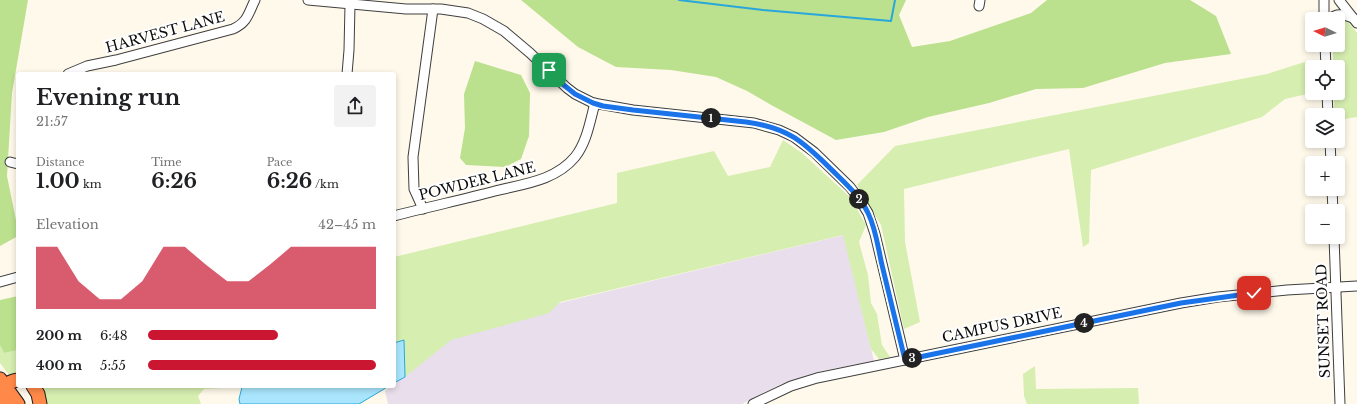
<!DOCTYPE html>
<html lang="en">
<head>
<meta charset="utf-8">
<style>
	body { margin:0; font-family:"Libre Baskerville",serif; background:#f2f2f2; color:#202124; height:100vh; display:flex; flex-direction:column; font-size:15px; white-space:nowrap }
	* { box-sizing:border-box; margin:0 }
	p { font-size:13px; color:#757577 }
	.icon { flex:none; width:22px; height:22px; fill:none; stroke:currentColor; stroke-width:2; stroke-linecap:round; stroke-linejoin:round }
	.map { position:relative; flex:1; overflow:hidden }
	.drawer { position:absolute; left:16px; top:72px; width:380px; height:316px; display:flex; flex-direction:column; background:#fff; border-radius:4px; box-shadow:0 2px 6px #0003 }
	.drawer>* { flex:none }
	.needle { width:26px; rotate:275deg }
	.buttons { position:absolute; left:1305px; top:12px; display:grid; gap:8px }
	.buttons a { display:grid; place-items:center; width:40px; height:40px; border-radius:4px; background:#fff; box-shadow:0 2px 6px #0003; font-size:20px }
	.pin { position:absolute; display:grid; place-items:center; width:34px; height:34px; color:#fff; margin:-17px; border-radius:8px; box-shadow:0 2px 6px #0006 }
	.km { position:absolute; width:20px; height:20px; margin:-10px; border-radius:50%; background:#222; color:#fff; font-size:11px; line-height:20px; text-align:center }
	.round { display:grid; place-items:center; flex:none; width:42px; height:42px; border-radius:4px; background:#f2f2f2 }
	.head { display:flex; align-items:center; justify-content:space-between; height:68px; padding:0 20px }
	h1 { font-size:22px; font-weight:700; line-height:30px }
	.metrics { display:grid; grid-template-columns:repeat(3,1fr); gap:6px; height:68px; padding:4px 20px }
	.metrics div { display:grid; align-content:center }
	.metrics b { font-size:20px; font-weight:700 }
	.metrics small { font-size:11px; font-weight:400 }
	.metrics p { font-size:11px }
	.chart { height:112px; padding:8px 20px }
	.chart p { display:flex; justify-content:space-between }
	.chart svg { width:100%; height:72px; margin-top:4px; fill:#ca1631; opacity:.7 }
	ul { padding:0 20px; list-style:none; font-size:13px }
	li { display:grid; grid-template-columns:64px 48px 1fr; align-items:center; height:30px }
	li i { height:10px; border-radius:5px; background:#ca1631 }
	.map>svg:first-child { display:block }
	.industrial { fill:#e9dfec }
	.green { fill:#d6eeb0 }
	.forest { fill:#bbe08e }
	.water { fill:#a9e6fd; stroke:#29a7db }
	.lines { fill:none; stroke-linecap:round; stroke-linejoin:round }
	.stream { stroke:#29a7db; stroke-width:2 }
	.minor-casing { stroke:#3f3f3f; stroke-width:11 }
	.highway-casing { stroke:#1d1d1d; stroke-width:15 }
	.minor { stroke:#fff; stroke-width:9 }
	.highway { stroke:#ff8949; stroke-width:13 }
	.route-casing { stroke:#fff; stroke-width:8 }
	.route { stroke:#1a73e8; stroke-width:5 }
	.labels { text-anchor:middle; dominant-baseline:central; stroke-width:4; stroke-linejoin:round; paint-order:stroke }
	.street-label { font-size:14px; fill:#0c0c0c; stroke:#fff }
</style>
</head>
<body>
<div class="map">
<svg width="1357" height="404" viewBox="0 0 1357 404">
	<rect width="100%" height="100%" fill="#fff9eb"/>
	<!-- industrial -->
	<path class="industrial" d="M844,235L874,361L821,371L781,384L742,404H388L385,391L391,386H394V384L405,377L404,340Z"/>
	<!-- green -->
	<g class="green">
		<path d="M1338,19H1346L1357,33V117L1338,120V115H1334V93H1338V67H1333V45H1338Z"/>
		<path d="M1311,60L1312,93L1285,99L1262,117L1091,170L1089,243L1083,247L1069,149L904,189L905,242L920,322L904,329L881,225L857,185L895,146L1267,74Z"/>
		<path d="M783,140L802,153L850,197L866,225L859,242L868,275L871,303L877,314L882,345L890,357L879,359L871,349L843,235L560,302L549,313L451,340L405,377L404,340L394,343V257L617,203V173L714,151L728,176L770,167Z"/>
		<path d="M0,345L4,353L18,350V374L10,376L0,363Z"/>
		<path d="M1035,366L1036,389L1138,388L1139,404H1027L1024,396L1023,374Z"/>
		<path d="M39,386H246L242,387L204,389L198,396L201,404H43Z"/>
	</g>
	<!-- forest -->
	<g class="forest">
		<path d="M0,0H28L12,93L7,176L18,230V236L0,246Z"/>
		<path d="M521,0H906L899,15L912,47L950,41L1031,13L1047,0H1190L1216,16L1231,54L1165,63L1083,88L1036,89L989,103L928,117L884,132L836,140L773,106L747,91L716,77L671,70L616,67L578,47Z"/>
		<path d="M475,61L521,75L530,93L529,136L521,159L505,167L466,165L460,158L465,128L464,94Z"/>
		<path d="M18,296V350L4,353L0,345V300Z"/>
	</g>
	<!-- water -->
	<g class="water">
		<path d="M404,340L405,377L394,383V343Z"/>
		<path d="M246,386H389L359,404H240L239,399L242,387Z"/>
	</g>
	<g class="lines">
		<!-- stream -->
		<path class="stream" d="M679,0L763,10L891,21L895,0"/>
		<defs>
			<g id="minor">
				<path d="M308,0L406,9H441L468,13L483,19L504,31L530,53L567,88L575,94L593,103L633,110L754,123L779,130L794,137L814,152L850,187L860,200L868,213L875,234L905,360"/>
				<path d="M1324,0V19"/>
				<path d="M1339,0L1357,23"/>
				<path d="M979,6L980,0"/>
				<path d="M1330,19C1337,12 1345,15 1353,18"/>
				<path d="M1325,45L1326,67"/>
				<path d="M68,74L87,66L116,60L233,29C248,22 248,14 255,0"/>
				<path d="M347,74L349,50L350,5"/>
				<path d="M1327,93L1328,115"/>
				<path d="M1330,141L1331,163"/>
				<path d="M10,162L18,164"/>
				<path d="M1332,189L1333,211"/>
				<path d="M423,209L414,189L413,157L433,9"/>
				<path d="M394,216C428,207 461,200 495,191C523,184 555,181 575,157C587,142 590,121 595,103"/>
				<path d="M1334,237L1340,404"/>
				<path d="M0,282L18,277"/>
				<path d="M753,404L791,386L817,378L1181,303L1218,297L1287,290L1357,286"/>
			</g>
			<g id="highway">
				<path d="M0,379L18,404"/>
				<path d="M33,386L38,394L40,404"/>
				<path d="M0,392C4,385 11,381 18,380"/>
				<path d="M0,398L4,404"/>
			</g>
		</defs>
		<!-- minor casing -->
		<use href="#minor" class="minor-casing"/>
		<!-- highway casing -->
		<use href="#highway" class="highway-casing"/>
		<!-- minor -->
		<use href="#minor" class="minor"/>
		<!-- highway -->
		<use href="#highway" class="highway"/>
	</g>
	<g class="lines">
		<defs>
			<path id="route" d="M549,70L560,82L575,94L593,103L603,106L633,110L746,122C792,128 806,145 837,175C849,187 861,198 868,213C876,229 878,248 882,265C890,297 897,328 905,360L1181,303L1254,293"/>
		</defs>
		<!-- route casing -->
		<use href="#route" class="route-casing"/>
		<!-- route -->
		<use href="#route" class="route"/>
	</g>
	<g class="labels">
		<!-- street labels -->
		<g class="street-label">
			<text transform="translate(165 32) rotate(-15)">HARVEST LANE</text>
			<text transform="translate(477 181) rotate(-14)">POWDER LANE</text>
			<text transform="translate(1323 321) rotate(-92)">SUNSET ROAD</text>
			<text transform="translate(1002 325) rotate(-12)">CAMPUS DRIVE</text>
		</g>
	</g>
</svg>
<div class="buttons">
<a><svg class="needle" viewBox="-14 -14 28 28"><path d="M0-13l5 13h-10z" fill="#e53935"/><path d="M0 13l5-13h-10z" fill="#757577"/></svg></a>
<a><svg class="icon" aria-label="locate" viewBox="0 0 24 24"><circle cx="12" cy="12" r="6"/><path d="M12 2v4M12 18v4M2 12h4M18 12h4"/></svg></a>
<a><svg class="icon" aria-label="layers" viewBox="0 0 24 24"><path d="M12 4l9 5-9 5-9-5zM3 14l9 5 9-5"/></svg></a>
<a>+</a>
<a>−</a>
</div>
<div class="pin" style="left:549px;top:70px;background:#1e9e55"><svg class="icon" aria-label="arrive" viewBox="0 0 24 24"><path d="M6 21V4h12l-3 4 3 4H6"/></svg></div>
<div class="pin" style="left:1254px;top:293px;background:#d93025"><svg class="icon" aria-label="check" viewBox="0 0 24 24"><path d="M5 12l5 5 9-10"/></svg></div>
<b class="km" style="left:711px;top:118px">1</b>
<b class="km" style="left:859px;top:199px">2</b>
<b class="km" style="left:912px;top:358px">3</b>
<b class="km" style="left:1084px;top:323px">4</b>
<section class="drawer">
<div class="head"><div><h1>Evening run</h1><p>21:57</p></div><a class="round"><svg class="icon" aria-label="share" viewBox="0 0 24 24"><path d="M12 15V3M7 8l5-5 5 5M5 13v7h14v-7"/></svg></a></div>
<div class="metrics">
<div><p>Distance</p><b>1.00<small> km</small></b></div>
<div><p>Time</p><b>6:26</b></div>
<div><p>Pace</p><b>6:26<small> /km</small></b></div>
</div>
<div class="chart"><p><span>Elevation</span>42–45 m</p>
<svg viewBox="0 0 160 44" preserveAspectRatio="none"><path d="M0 44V6L10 6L20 27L30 38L40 38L50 27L60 6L70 6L80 17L90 27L100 27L110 17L120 6L130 6L140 6L150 6L160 6V44z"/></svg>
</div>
<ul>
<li><b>200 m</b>6:48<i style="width:57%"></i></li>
<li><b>400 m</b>5:55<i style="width:100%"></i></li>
</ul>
</section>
</div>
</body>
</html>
